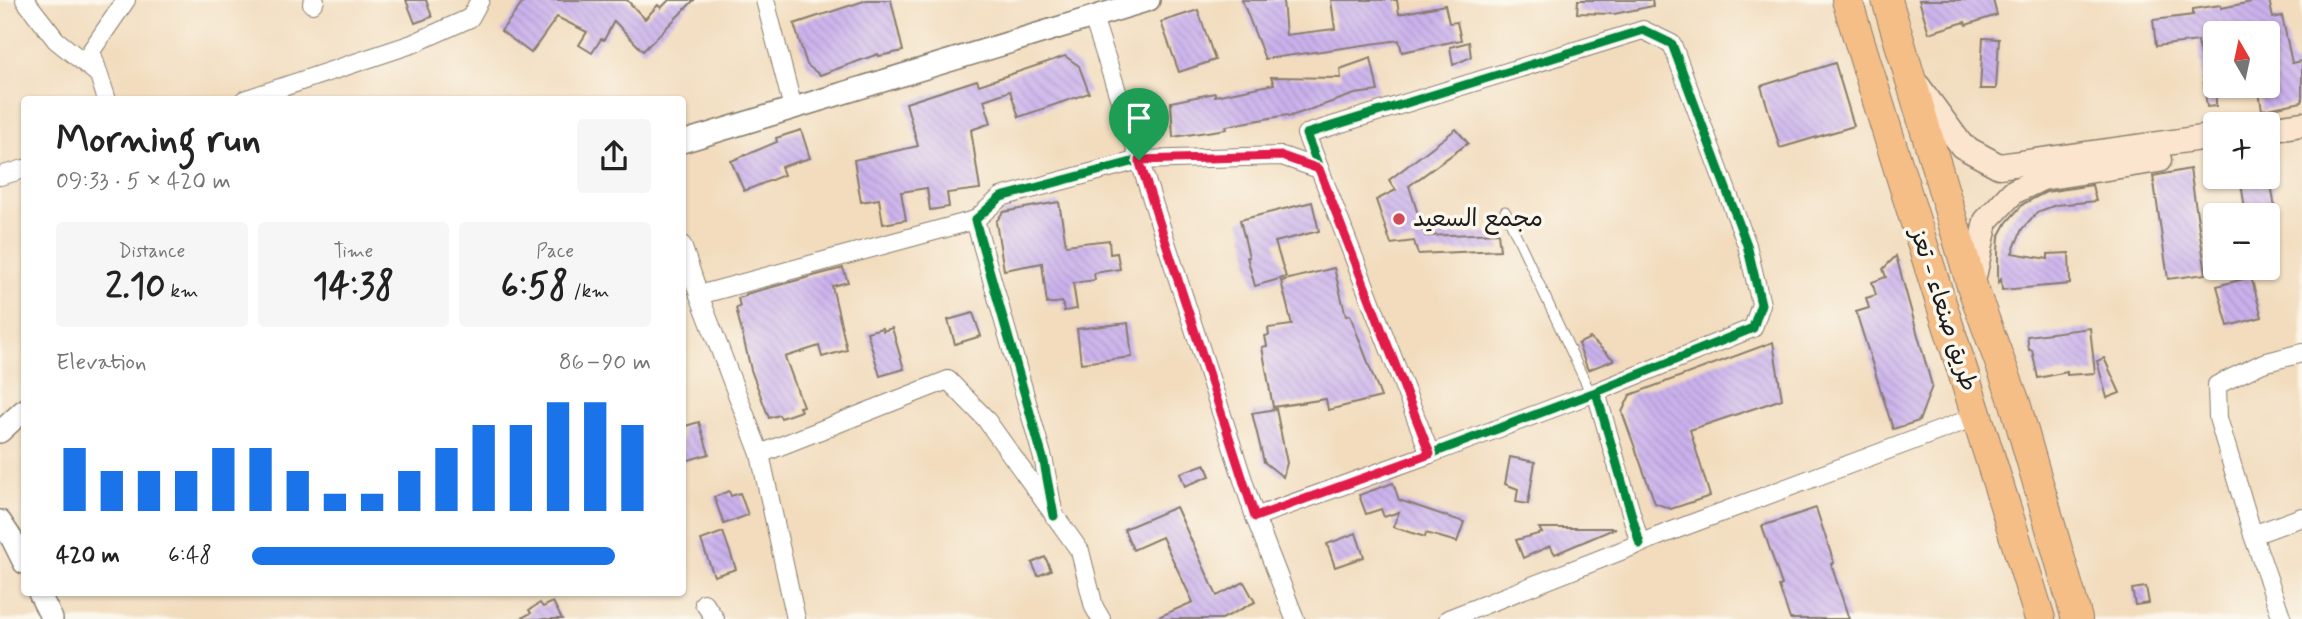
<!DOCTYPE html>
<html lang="en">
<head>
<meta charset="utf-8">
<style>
	body { margin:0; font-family:Mynerve,"Playpen Sans Arabic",sans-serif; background:#f6f6f6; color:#222; height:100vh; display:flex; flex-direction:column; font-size:26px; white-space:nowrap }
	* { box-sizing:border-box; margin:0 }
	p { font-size:23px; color:#767676 }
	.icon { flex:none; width:38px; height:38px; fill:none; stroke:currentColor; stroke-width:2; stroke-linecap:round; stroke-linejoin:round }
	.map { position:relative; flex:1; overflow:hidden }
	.details { position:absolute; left:21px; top:96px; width:665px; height:500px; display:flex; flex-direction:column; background:#fff; border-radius:7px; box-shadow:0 2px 5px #0004 }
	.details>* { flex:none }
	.needle { width:46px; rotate:351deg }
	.controls { position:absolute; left:2203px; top:21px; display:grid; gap:14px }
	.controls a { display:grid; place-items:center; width:77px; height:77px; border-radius:7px; background:#fff; box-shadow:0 2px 5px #0004; font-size:35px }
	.pin { position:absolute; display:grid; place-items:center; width:60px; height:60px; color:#fff; margin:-72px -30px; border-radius:50% 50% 50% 0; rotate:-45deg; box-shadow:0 0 7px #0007 }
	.pin .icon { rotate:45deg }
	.round { display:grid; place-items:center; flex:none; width:74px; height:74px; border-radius:7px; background:#f6f6f6 }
	.headline { display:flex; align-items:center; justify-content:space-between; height:119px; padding:0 35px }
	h1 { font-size:38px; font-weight:700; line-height:52px }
	.figures { display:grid; grid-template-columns:repeat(3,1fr); gap:10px; height:119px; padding:7px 35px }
	.figures div { display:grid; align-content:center; border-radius:7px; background:#f6f6f6; text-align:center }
	.figures b { font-size:35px; font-weight:700 }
	.figures small { font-size:19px; font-weight:400 }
	.figures p { font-size:19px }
	.chart { height:196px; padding:14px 35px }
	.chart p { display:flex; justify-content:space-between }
	.chart svg { width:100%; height:126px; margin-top:7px; stroke:#1a73e8; stroke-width:6 }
	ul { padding:0 35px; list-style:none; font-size:23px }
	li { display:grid; grid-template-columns:112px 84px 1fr; align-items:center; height:52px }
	li i { height:18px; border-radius:9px; background:#1a73e8 }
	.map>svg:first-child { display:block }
	.building { fill:url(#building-back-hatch) }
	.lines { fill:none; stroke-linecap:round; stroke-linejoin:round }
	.service-casing { stroke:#877c6c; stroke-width:11 }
	.minor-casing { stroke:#877c6c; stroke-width:20 }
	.tertiary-casing { stroke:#877c6c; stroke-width:24 }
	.secondary-casing { stroke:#877c6c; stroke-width:27 }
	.trunk-casing { stroke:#877c6c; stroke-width:32 }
	.service { stroke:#fff; stroke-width:9 }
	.minor { stroke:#fff; stroke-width:18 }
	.tertiary { stroke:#fff; stroke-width:21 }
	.secondary { stroke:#fbe5cf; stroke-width:24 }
	.trunk { stroke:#f6be87; stroke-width:30 }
	.cycleway-casing { stroke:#fbf7ec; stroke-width:13 }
	.cycleway { stroke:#00873e; stroke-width:9 }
	.route-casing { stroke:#fff; stroke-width:14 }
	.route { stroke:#e11d48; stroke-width:9 }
	.poi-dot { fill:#d1495b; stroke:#fbf7ec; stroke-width:2.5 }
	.labels { text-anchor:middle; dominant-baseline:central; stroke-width:7; stroke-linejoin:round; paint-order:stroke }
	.poi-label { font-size:24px; fill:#1c1c1c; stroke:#fbf7ec; text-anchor:start }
	.street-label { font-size:24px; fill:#1c1c1c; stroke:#fbf7ec }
</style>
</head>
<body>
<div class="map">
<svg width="2302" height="619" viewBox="0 0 2302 619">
	<defs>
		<pattern id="building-back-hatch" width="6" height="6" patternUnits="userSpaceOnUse" patternTransform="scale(1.75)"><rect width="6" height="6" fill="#cab1ec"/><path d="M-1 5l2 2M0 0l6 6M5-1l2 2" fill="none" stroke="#ad98ca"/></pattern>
	</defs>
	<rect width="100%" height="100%" fill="#fbf7ec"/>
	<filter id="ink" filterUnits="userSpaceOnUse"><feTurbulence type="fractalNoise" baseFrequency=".0143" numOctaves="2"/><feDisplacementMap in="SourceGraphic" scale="14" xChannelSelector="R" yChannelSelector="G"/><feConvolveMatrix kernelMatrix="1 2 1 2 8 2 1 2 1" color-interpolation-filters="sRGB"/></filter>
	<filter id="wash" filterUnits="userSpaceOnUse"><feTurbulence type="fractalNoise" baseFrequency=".00686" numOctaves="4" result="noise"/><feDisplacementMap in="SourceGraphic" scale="28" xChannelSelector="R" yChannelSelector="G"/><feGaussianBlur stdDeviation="1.57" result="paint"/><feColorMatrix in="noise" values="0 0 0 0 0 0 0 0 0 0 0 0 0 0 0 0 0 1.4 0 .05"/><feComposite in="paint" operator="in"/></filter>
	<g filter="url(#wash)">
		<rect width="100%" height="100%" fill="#f2dcbd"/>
		<g id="blocks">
			<!-- building -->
			<g class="building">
				<path d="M406,0H426L432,17L415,23Z"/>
				<path d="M525,0H627L645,19L658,5L661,8L669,0H694L643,51L614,21L604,40L601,39L592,53L579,45L587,32L557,17L531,53L501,31Z"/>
				<path d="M867,0H891L903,51L879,56L878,54L820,75L807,65L794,24Z"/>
				<path d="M1242,0H1283L1286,35L1335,29L1331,0H1397L1399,14L1445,5L1449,23L1457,22L1461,40L1402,52L1399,40L1265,59Z"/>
				<path d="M1578,0H1652L1653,6L1614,14L1577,13Z"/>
				<path d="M1919,0H1993L1997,15L1966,25L1965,22L1929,33Z"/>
				<path d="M2262,0H2269L2273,18L2282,16L2292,63L2302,61V102L2262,110L2258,86H2268V33H2216V106L2207,107L2198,41L2156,46L2153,20L2193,15V9L2221,5V8Z"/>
				<path d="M1198,10L1215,60L1179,72L1161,22Z"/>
				<path d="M1983,38L1999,39L1996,89H1980Z"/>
				<path d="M1469,42L1471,57L1453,65L1450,47Z"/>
				<path d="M1065,56L1079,66L1089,93L1019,117L1010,91L984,100L991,123L971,130L980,189L947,193L949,207L930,210L927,188L901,192L906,220L883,224L879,199L861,202L854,160L918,146L906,103L977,80L979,85Z"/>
				<path d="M1371,58L1378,91L1355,94L1288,117L1287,115L1226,126L1227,129L1173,137L1171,102L1215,93V96L1274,84L1271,77L1341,78L1340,69Z"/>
				<path d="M1835,63L1854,126L1780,148L1761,86Z"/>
				<path d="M1456,129L1468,143L1409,186L1425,236L1498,233L1500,250L1418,254L1414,241L1391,244L1376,200L1396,190L1389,180Z"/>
				<path d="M801,130L810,158L781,167L784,175L744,191L731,161L777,142L776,138Z"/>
				<path d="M2190,169L2206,274L2168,279L2153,176Z"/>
				<path d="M2240,177H2270L2276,215H2246Z"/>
				<path d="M2092,185L2096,201L2056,205L2037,212L2022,229L2012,253L2048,259V254L2069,253L2070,284L2002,290L2001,279L1998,283V251L1999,237L2007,222L2023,204L2046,192Z"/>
				<path d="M1059,202L1066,245L1109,240L1110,254L1117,253L1120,269L1094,273L1095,280L1073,283L1077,309L1064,311L1062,302L1047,304L1042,263L1004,270L996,222L1003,212Z"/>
				<path d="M1312,202L1319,231L1275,242L1286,277L1255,286L1247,257H1249L1240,220Z"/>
				<path d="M1896,256L1932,386L1919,421L1893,429L1856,312L1869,308L1866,298L1876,295L1872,282L1886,277L1883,269Z"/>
				<path d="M843,268L848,282L832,286L847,350L822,357L819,346L785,357L803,406L799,407L801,411L781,418L779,415L769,418L751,370L736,308L740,307L738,298L746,296V294Z"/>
				<path d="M1334,268L1346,316L1350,315L1381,397L1328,410L1326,399L1273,407L1262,347L1267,346L1265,336L1269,335L1268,328L1292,325L1281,281Z"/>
				<path d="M2251,277L2262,317L2228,326L2217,286Z"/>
				<path d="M973,313L981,336L955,344L948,320Z"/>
				<path d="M1128,323L1132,357L1081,363L1077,329Z"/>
				<path d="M882,328L883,331L892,328L904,369L880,376L867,332Z"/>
				<path d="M2090,328L2095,373L2067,375V372L2038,378L2032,350H2029L2027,336Z"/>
				<path d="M1590,338L1614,360L1588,370L1578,344Z"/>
				<path d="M1773,342L1782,399L1690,430L1710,496L1671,509L1655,503L1622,412L1630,395Z"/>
				<path d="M2104,358L2120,393L2107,398L2097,361Z"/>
				<path d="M1276,409L1287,463L1283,477L1264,462L1252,413Z"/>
				<path d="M699,422L709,454L682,462V427Z"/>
				<path d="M1510,457L1535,462L1528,504L1516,502L1518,489L1505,484Z"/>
				<path d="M1205,464L1210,476L1185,486L1180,473Z"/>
				<path d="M1393,483L1399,500L1464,522L1457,542L1426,533L1425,537L1393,527L1399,512L1384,517L1381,509L1366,514L1359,495Z"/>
				<path d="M729,491L731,496L740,493L748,515L724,524L714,497Z"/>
				<path d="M1176,507L1217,596L1244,582L1255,602L1222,619H1154L1193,602L1162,537L1133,550L1124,529Z"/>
				<path d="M1816,508L1834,563L1831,564L1849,619H1790L1779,586L1782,585L1762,526Z"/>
				<path d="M1539,528H1616L1555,554L1550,546L1523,558L1516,540L1542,533Z"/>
				<path d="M723,532L736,569L714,576L701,540Z"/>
				<path d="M1356,533L1364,557L1335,567L1327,544Z"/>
				<path d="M1045,557L1051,570L1038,576L1032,563Z"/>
				<path d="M2146,587L2149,603L2135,605L2132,589Z"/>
				<path d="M553,602L562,619H520L531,613L529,610L540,603L543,607Z"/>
			</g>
		</g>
	</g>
	<g filter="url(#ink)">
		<use href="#blocks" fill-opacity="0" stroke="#877c6c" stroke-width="2"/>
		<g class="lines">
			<defs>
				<path id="service" d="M1505,211L1591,394"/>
				<g id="minor">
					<path d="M25,0L56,40L98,74"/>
					<path d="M765,0L793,108"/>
					<path d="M312,4L315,0"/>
					<path d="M1093,17L1255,517"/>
					<path d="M107,100L91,51L126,0"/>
					<path d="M244,100L412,44L470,18L480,0"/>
					<path d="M0,176L24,169"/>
					<path d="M682,245L699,295L760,454L796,619"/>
					<path d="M699,295L975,220"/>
					<path d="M1596,392L1430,454L1306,134L1643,30L1672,44L1747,245L1761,304L1753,328L1596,392L1640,544"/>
					<path d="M760,454L948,380L985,418L1080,551L1094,607L1101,619"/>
					<path d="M1054,516L1044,462L975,220L1001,197L1139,160L1282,156L1319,169"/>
					<path d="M2253,535L2302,517"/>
					<path d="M704,603L715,619"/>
					<path d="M1295,619L1255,517L1430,454"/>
					<path d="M1448,619L1664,534L1978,416"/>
					<path d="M2282,619L2253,535L2218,418L2217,385L2263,363L2302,353"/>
				</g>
				<g id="tertiary">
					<path d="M682,142L1149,0"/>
					<path d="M0,432L24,410"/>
					<path d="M0,521L12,539L24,563"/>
					<path d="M39,593L52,619"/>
				</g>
				<g id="secondary">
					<path d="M1918,86L1962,146L1999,166L2216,136"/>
					<path d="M2268,129L2302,124"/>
					<path d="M1972,286L1986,221L2013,192L2042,178L2159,160"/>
				</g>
				<g id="trunk">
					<path d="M1847,0C1909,207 1977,412 2040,619"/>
					<path d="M1887,0L1972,286L2015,403L2077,619"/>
				</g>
			</defs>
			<!-- service casing -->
			<use href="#service" class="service-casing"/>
			<!-- minor casing -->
			<use href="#minor" class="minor-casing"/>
			<!-- tertiary casing -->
			<use href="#tertiary" class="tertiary-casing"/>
			<!-- secondary casing -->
			<use href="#secondary" class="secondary-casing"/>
			<!-- trunk casing -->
			<use href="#trunk" class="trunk-casing"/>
			<!-- service -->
			<use href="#service" class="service"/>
			<!-- minor -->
			<use href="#minor" class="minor"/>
			<!-- tertiary -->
			<use href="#tertiary" class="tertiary"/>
			<!-- secondary -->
			<use href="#secondary" class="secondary"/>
			<!-- trunk -->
			<use href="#trunk" class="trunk"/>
			<defs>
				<g id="cycleway">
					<path d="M1596,392L1430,454L1306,134L1643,30L1672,44L1747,245L1761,304L1753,328L1596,392L1640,544"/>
					<path d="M1054,516L1044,462L975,220L1001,197L1139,160L1282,156L1319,169"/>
				</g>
			</defs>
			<!-- cycleway casing -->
			<use href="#cycleway" class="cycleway-casing"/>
			<!-- cycleway -->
			<use href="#cycleway" class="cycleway"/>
		</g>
	</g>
	<g class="lines" filter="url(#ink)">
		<defs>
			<path id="route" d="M1282,156L1319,169L1430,454L1255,517L1139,160Z"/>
		</defs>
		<!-- route casing -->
		<use href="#route" class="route-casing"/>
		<!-- route -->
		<use href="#route" class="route"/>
	</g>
	<!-- markers -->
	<circle class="poi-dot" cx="1399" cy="219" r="7"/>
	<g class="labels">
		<!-- poi labels -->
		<g class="poi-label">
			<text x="1413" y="219">مجمع السعيد</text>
		</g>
		<!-- street labels -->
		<g class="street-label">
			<text transform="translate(1943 310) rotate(72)">طريق صنعاء - تعز</text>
		</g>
	</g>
</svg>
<div class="controls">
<a><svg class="needle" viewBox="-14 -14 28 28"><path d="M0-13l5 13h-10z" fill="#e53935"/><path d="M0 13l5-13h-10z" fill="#767676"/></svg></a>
<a>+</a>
<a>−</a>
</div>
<div class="pin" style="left:1139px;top:160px;background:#1e9e55"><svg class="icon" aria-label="arrive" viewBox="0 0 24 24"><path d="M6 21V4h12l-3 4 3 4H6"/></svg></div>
<section class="details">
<div class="headline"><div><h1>Morning run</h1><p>09:33 · 5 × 420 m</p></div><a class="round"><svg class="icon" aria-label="share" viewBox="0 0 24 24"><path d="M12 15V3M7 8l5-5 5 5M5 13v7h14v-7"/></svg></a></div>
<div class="figures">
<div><p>Distance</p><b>2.10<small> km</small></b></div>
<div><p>Time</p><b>14:38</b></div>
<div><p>Pace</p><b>6:58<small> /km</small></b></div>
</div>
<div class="chart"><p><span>Elevation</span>86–90 m</p>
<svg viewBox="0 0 160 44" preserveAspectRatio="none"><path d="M5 44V22M15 44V30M25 44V30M35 44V30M45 44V22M55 44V22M65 44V30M75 44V38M85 44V38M95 44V30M105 44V22M115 44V14M125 44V14M135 44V6M145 44V6M155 44V14"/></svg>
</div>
<ul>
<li><b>420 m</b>6:48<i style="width:91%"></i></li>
</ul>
</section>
</div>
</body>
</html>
